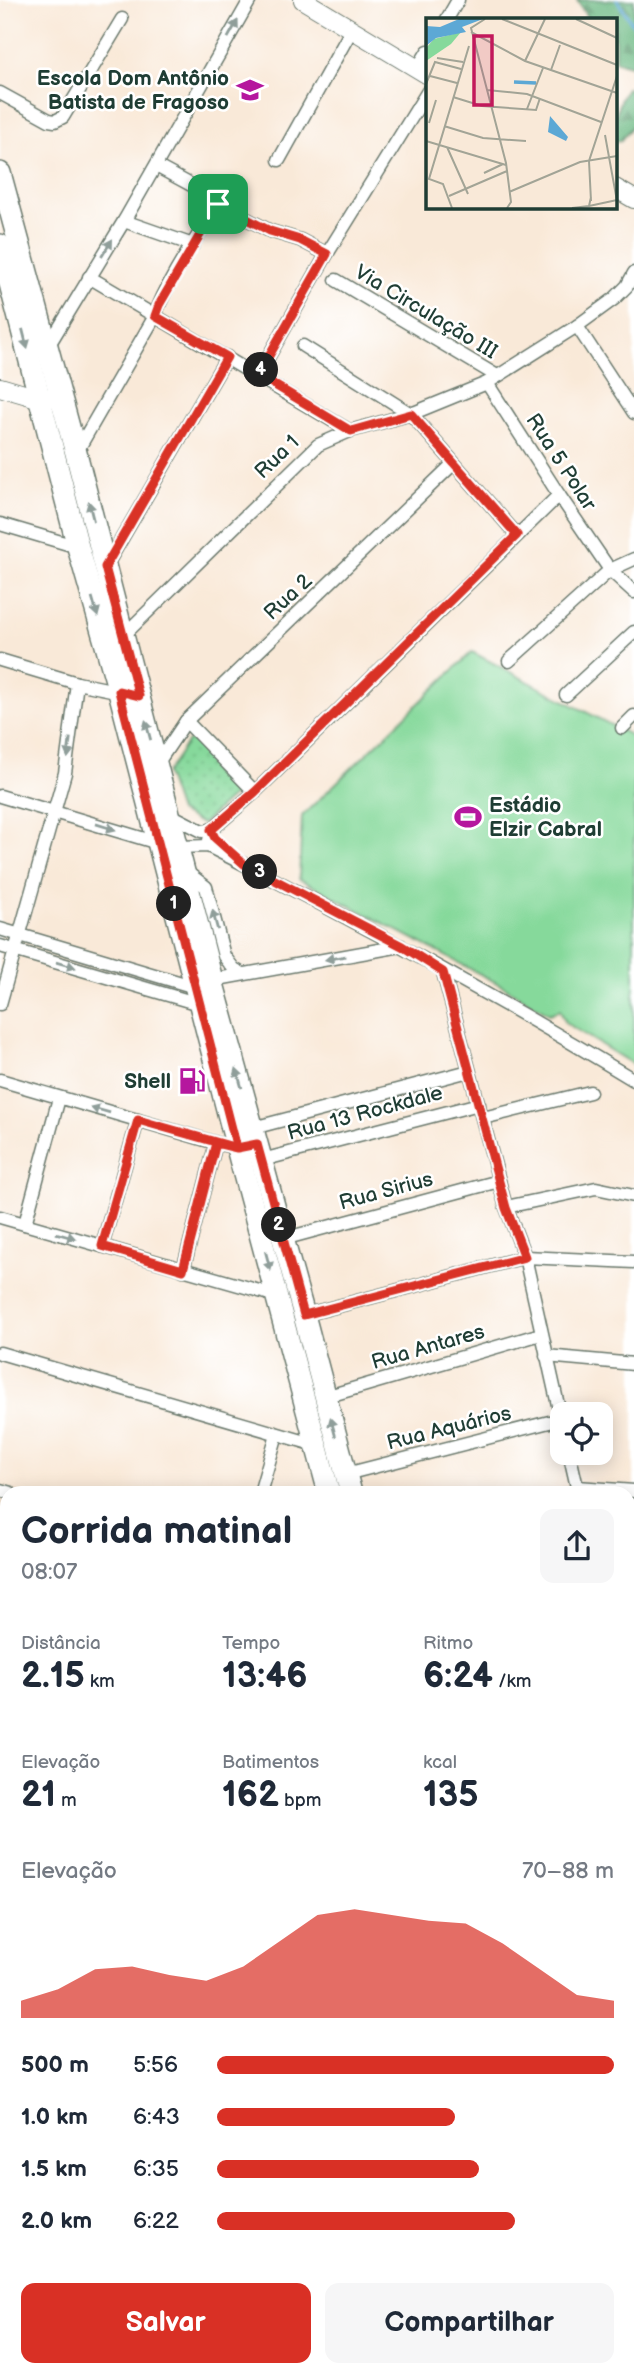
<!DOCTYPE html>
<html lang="pt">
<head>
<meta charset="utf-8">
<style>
	body { margin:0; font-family:"Balsamiq Sans",sans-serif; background:#f6f6f7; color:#1f2937; height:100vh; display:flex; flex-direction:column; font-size:26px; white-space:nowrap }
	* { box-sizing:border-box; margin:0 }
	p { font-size:23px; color:#747a83 }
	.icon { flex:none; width:38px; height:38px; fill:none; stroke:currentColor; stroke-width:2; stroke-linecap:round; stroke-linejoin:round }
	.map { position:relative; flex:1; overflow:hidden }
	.sheet { position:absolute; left:0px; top:1486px; width:635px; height:891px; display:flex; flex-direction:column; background:#fff; border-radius:21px 21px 0 0; box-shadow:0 4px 18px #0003 }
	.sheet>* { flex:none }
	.buttons { position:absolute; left:550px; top:1402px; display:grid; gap:14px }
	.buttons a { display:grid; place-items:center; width:63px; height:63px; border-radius:14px; background:#fff; box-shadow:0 4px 18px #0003; font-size:35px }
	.pin { position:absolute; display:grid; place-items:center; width:60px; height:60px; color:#fff; margin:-30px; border-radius:14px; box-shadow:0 4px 10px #0006 }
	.km { position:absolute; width:35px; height:35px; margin:-18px; border-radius:50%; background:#222; color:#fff; font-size:19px; line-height:35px; text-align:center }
	.round { display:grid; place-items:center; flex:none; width:74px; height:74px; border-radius:14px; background:#f6f6f7 }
	.headline { display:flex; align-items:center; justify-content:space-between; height:119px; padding:0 21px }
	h1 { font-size:38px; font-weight:700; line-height:52px }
	.stats { display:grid; grid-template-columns:repeat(3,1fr); gap:10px; height:119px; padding:7px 21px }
	.stats div { display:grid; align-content:center }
	.stats b { font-size:35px; font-weight:700 }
	.stats small { font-size:19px; font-weight:400 }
	.stats p { font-size:19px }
	.chart { height:196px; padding:14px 21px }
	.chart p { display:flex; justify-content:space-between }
	.chart svg { width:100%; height:126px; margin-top:7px; fill:#d93025; opacity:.7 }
	.action { display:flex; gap:14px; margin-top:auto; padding:14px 21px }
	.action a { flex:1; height:80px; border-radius:14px; background:#d93025; color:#fff; font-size:28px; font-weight:700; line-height:80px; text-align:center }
	.action a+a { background:#f6f6f7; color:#1f2937 }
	ul { padding:0 21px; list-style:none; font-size:23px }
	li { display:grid; grid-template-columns:112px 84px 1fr; align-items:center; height:52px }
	li i { height:18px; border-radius:9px; background:#d93025 }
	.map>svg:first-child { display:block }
	.grass { fill:#86d99b; stroke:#528b68; stroke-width:2 }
	.forest { fill:url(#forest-firs); stroke:#467b5c; stroke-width:2 }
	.park { fill:url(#park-dots); stroke:#528b68; stroke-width:2 }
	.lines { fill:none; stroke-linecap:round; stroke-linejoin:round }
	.stream { stroke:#5ca8d5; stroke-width:3.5 }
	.minor-casing { stroke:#6b796d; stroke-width:15 }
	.tertiary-casing { stroke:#6b796d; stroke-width:18 }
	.secondary-casing { stroke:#6b796d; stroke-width:20 }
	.primary-casing { stroke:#6b796d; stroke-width:24 }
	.minor { stroke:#fff; stroke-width:12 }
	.tertiary { stroke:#fff; stroke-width:16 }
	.secondary { stroke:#fff; stroke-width:18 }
	.primary { stroke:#fff; stroke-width:21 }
	.oneway { fill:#8f9e9a }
	.route-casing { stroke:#fff; stroke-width:14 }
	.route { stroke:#d93025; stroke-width:9 }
	.labels { text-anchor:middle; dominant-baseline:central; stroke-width:5; stroke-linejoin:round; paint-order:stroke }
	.poi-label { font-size:21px; font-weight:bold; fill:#1f3d34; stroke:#fff; text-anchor:end }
	.street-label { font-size:21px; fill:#1f3d34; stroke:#fff }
	.inset-river { fill:none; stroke:#5ca8d5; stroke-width:3.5 }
	.inset-road { fill:none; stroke:#a2a496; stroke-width:2 }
	.view { fill:#c2185b; fill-opacity:0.15; stroke:#c2185b; stroke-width:3.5 }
	.inset-edge { fill:none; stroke:#1f3d34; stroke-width:3.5 }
</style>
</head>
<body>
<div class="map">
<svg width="634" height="2376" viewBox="0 0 634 2376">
	<defs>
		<pattern id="forest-firs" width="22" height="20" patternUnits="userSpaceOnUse" patternTransform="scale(1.75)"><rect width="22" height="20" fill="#6cb983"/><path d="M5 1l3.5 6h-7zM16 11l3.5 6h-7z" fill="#58986c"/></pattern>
		<pattern id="park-dots" width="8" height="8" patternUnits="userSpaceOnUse" patternTransform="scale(1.75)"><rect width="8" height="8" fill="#86d99b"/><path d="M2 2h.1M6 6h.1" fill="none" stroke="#73bb86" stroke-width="1.8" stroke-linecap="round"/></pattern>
	</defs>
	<rect width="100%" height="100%" fill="#fff"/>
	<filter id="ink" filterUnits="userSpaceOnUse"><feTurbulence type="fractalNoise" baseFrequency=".0143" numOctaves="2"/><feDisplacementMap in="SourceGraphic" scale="14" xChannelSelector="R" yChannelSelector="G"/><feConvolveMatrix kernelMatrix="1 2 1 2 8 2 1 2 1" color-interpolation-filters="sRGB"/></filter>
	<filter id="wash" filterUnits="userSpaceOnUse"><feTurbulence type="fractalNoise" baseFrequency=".00686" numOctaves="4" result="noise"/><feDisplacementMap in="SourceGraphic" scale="28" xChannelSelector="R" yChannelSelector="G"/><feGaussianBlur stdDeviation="1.57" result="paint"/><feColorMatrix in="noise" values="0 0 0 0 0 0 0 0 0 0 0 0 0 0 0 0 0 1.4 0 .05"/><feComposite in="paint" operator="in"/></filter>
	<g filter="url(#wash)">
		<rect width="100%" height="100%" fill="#f9e9d8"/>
		<!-- grass -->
		<path class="grass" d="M472,652L634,737V1065L566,1023L560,1010L549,1014L501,985L299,879L302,816Z"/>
		<!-- forest -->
		<g class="forest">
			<path d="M577,0H634V66L615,61V19H588Z"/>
			<path d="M627,88L634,90V124L620,141H615C615,122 615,105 627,88Z"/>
		</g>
		<!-- park -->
		<path class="park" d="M194,740L238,786L237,792L202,824L179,812L166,774L188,741Z"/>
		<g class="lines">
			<!-- stream -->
			<path class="stream" d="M617,0L634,26"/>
		</g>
	</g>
	<g filter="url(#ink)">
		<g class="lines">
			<defs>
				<g id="minor">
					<path d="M447,19L458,0"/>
					<path d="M417,69L428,51"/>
					<path d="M0,93L49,120L55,121L63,117L122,19"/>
					<path d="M279,160L352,29"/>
					<path d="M156,166L217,199L218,204L270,231L300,240L327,254"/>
					<path d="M124,221L193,245"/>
					<path d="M89,277L350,431"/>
					<path d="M336,280L497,376"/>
					<path d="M577,326L634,413"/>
					<path d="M303,346L411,414L517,535"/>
					<path d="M47,348L124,221L250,0"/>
					<path d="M258,375L327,254L428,91"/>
					<path d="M487,383L559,495L610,570L634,592"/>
					<path d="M76,453L155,316C166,282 199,235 218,204"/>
					<path d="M0,524L78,547"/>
					<path d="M106,566L227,357"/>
					<path d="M123,636L318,445L350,431L411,414L487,383L577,326L614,299L627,286L634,273"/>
					<path d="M0,660L77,683L121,692"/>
					<path d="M509,661L610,570L634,559"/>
					<path d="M566,695L634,632"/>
					<path d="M186,721L255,792"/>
					<path d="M622,728L634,716"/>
					<path d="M157,764L186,721L453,464"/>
					<path d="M0,796L158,843L178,847L208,846C353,919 495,996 634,1080"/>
					<path d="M169,814L202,831L211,830"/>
					<path d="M208,846L211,830L255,792L559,495"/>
					<path d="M184,870L206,887L224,956L234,969L243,974"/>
					<path d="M0,929L195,987L212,980L401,946"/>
					<path d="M0,946L199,1004"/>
					<path d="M443,972L506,1207L525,1257L562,1423"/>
					<path d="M0,1004L65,773L77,683"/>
					<path d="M0,1080L216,1143L237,1148L242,1147"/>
					<path d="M483,1118L590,1092"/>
					<path d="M253,1128L469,1071"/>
					<path d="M262,1160L479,1104"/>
					<path d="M506,1207L596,1188L634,1196"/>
					<path d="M0,1217L277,1296"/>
					<path d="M25,1224L59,1098"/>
					<path d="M283,1239L499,1181"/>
					<path d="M102,1246L138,1120"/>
					<path d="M183,1270L216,1143"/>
					<path d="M304,1315L525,1257L634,1262"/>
					<path d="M0,1353L316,1445"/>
					<path d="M546,1356L634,1364"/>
					<path d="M325,1397L541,1334"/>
					<path d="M569,1452L577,1487L575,1492"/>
					<path d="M346,1474L561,1419"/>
					<path d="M577,1487L634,1491"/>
					<path d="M0,1490L11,1493"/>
					<path d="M260,1493L277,1434"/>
					<path d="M628,1619L634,1620"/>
					<path d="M0,1633L7,1635"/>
					<path d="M628,1750H634"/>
					<path d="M0,1773L7,1775"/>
					<path d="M0,1913L7,1915"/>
					<path d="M628,2011L634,2012"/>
					<path d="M0,2051L7,2053"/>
					<path d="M628,2144H634"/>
					<path d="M0,2183L7,2185"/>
					<path d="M628,2273H634"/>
					<path d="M0,2374L7,2350"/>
					<path d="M403,2376L405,2370"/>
				</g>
				<g id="tertiary">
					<path d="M628,1882L634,1883"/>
					<path d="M0,2322L7,2324"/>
					<path d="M0,2338L7,2339"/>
					<path d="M117,2370L141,2376"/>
					<path d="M169,2370L195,2376"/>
				</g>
				<g id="secondary">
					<path d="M303,0L428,75"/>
					<path d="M615,188L634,199"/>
					<path d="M0,387L41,399L51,398"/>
				</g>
				<g id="primary">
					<path d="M0,173L76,453L212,980L304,1315L351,1493"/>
					<path d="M0,245L78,547L119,691L237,1148L329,1493"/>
					<path d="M546,2370L547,2376"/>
					<path d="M567,2370L568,2376"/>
				</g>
			</defs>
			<!-- minor casing -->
			<use href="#minor" class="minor-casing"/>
			<!-- tertiary casing -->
			<use href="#tertiary" class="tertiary-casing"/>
			<!-- secondary casing -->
			<use href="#secondary" class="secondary-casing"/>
			<!-- primary casing -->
			<use href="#primary" class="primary-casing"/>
			<!-- minor -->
			<use href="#minor" class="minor"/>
			<!-- tertiary -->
			<use href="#tertiary" class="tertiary"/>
			<!-- secondary -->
			<use href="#secondary" class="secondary"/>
			<!-- primary -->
			<use href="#primary" class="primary"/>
		</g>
		<!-- one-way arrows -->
		<defs><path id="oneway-solid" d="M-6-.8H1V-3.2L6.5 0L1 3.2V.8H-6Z" transform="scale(1.75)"/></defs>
		<g class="oneway">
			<use href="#oneway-solid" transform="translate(233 29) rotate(-61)"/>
			<use href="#oneway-solid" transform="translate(107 248) rotate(-58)"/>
			<use href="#oneway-solid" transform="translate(25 339) rotate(76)"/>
			<use href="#oneway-solid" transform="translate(91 511) rotate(-104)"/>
			<use href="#oneway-solid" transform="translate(95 607) rotate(74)"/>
			<use href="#oneway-solid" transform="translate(148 730) rotate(-105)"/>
			<use href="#oneway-solid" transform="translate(69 748) rotate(97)"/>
			<use href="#oneway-solid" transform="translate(106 827) rotate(17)"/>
			<use href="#oneway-solid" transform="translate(215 920) rotate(-105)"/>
			<use href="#oneway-solid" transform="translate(335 958) rotate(170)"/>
			<use href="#oneway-solid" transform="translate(66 965) rotate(16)"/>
			<use href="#oneway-solid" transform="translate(239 1078) rotate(-106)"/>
			<use href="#oneway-solid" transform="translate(100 1110) rotate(-164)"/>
			<use href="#oneway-solid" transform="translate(66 1236) rotate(16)"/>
			<use href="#oneway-solid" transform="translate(268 1261) rotate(75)"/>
			<use href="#oneway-solid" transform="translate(333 1427) rotate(-105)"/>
		</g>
	</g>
	<g class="lines" filter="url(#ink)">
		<defs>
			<path id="route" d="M218,204L159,305L155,316L227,357L105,567L139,696L119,691L237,1148L138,1120L102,1246L183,1270L216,1143L237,1148L257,1144L304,1315L525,1257L506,1208L443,972L402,946L244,864L215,838L211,830L255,792L517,535L411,414L351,431L258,375L327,254L300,240L270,231L218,204"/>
		</defs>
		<!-- route casing -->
		<use href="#route" class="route-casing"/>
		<!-- route -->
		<use href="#route" class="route"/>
	</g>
	<!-- icons -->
	<defs>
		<symbol id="school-bare" viewBox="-9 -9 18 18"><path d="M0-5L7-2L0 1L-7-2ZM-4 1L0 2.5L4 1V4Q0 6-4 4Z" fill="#b5179e" stroke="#fff" stroke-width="2.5" paint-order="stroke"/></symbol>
		<symbol id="stadium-bare" viewBox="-9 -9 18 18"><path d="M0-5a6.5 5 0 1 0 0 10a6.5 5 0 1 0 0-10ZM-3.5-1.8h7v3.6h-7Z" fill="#b5179e" stroke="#fff" stroke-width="2.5" paint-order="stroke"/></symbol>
		<symbol id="fuel-bare" viewBox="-9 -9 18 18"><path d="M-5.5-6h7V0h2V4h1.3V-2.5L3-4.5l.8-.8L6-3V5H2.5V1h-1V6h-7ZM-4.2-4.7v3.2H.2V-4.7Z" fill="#b5179e" stroke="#fff" stroke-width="2.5" paint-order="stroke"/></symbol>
	</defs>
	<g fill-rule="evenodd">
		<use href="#school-bare" x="231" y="71" width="38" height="38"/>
		<use href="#stadium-bare" x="449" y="798" width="38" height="38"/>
		<use href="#fuel-bare" x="173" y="1062" width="38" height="38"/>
	</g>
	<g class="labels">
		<!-- poi labels -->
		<g class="poi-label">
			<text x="229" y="78">Escola Dom Antônio<tspan x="229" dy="24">Batista de Fragoso</tspan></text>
			<text x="489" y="805" text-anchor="start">Estádio<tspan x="489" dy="24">Elzir Cabral</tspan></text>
			<text x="171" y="1081">Shell</text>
		</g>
		<!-- street labels -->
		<g class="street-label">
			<text transform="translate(426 312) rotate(31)">Via Circulação III</text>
			<text transform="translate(277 457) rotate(-44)">Rua 1</text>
			<text transform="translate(561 462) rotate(57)">Rua 5 Polar</text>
			<text transform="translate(288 597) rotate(-43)">Rua 2</text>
			<text transform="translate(365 1113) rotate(-15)">Rua 13 Rockdale</text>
			<text transform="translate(386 1191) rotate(-15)">Rua Sirius</text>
			<text transform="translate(428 1347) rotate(-16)">Rua Antares</text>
			<text transform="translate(449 1428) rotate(-14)">Rua Aquários</text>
		</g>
	</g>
	<!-- overview -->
	<g transform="translate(426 18)">
		<rect width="191" height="191" fill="#f9e9d8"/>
		<path d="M35,14L25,26L0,43V30L8,21Z" fill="#86d99b"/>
		<path d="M33,1H57L36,9L40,14L10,20L0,28V8L14,9ZM124,98L142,119L140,123L122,114Z" fill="#5ca8d5"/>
		<path class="inset-river" d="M88,64L110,65"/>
		<path class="inset-road" d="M59,1L45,10L80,145L85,184L81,190M76,1L191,47M150,1L191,20M45,14L99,43L191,75M11,40L37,44M99,43L119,1M125,52L134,27M4,58L31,65M0,66L9,44L35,51M61,72L101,76L175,104M27,79L56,88L110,92L114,80M101,91L117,50M3,105L10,82M18,108L57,120L100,123M179,117L191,183M0,123L80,147M21,129L42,176L21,129M58,155L77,146M83,174L154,144L191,138M23,178L81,153M165,183L163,143L191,58M163,188L191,182M26,190L17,166L3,161L43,28M146,190L163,188L165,179"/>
		<path class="view" d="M48,18H66V87H48Z"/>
		<rect width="191" height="191" class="inset-edge"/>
	</g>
</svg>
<div class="buttons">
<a><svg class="icon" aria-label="locate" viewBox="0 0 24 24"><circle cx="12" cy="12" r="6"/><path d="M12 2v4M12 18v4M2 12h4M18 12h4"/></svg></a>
</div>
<div class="pin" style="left:218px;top:204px;background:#1e9e55"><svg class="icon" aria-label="arrive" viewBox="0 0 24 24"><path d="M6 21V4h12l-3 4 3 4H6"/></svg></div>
<b class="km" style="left:174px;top:904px">1</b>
<b class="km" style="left:279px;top:1225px">2</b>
<b class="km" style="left:260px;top:872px">3</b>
<b class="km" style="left:261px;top:370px">4</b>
<section class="sheet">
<div class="headline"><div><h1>Corrida matinal</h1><p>08:07</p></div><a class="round"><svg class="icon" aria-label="share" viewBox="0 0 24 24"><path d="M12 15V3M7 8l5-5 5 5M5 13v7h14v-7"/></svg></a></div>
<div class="stats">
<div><p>Distância</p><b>2.15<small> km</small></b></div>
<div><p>Tempo</p><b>13:46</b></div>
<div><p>Ritmo</p><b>6:24<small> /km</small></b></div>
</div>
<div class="stats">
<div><p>Elevação</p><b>21<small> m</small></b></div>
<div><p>Batimentos</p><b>162<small> bpm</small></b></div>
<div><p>kcal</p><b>135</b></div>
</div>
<div class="chart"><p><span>Elevação</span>70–88 m</p>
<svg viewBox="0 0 160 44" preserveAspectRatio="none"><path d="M0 44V38L10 34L20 27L30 26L40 29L50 31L60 26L70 17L80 8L90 6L100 8L110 10L120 11L130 18L140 27L150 36L160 38V44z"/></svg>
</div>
<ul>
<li><b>500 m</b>5:56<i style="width:100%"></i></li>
<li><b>1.0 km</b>6:43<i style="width:60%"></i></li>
<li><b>1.5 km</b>6:35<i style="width:66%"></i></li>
<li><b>2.0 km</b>6:22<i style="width:75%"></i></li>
</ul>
<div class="action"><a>Salvar</a><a>Compartilhar</a></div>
</section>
</div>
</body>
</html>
